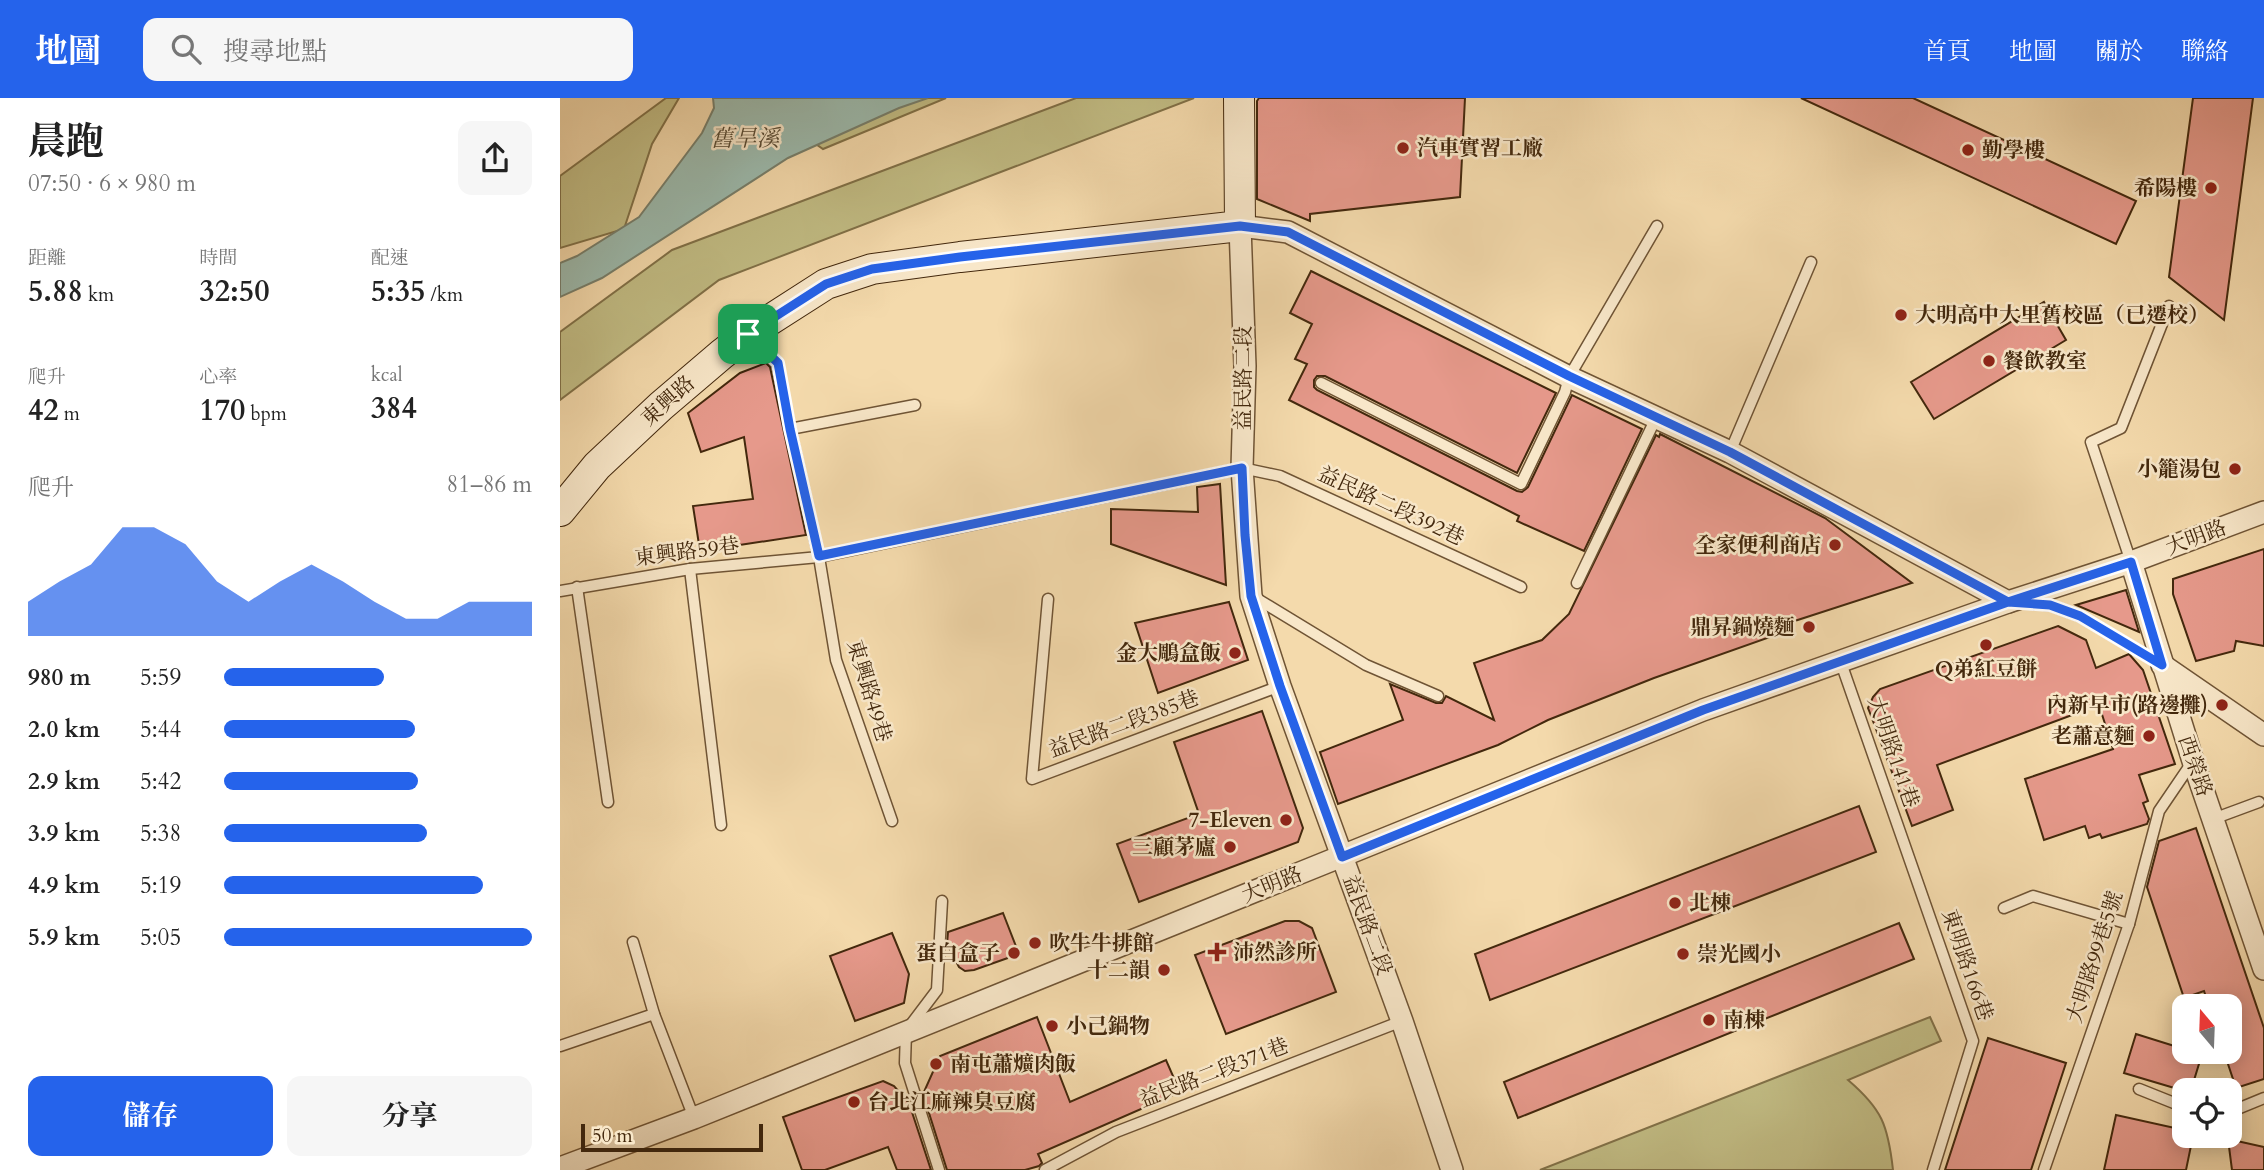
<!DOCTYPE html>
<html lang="zh-TW">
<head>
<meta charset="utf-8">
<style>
	body { margin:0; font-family:Cardo,"Noto Serif TC",serif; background:#f6f6f6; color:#222; height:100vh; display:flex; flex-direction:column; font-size:26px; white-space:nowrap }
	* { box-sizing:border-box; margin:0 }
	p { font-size:23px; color:#767676 }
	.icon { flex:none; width:38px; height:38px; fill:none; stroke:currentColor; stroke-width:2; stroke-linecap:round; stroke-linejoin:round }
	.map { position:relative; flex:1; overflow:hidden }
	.side { display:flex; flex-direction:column; background:#fff; width:560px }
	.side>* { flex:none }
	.needle { width:46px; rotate:341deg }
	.fabs { position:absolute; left:1612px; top:896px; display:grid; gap:14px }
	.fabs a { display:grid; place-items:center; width:70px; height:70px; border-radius:14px; background:#fff; box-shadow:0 4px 18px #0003; font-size:35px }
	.scale { position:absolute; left:21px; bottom:18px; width:182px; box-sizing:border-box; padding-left:7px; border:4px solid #43280d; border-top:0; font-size:19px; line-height:24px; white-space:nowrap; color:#43280d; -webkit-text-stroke:5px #f8e7c9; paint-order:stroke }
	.pin { position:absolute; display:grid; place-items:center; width:60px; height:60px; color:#fff; margin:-30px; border-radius:14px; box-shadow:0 4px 10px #0006 }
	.round { display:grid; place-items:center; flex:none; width:74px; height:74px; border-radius:14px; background:#f6f6f6 }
	.headline { display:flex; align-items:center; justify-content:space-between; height:119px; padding:0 28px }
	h1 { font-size:38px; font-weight:700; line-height:52px }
	.figures { display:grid; grid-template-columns:repeat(3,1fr); gap:10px; height:119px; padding:7px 28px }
	.figures div { display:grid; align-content:center }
	.figures b { font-size:30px; font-weight:700 }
	.figures small { font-size:19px; font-weight:400 }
	.figures p { font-size:19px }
	.chart { height:196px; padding:14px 28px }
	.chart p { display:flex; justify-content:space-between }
	.chart svg { width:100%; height:126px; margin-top:7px; fill:#2563eb; opacity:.7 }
	.action { display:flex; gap:14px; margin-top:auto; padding:14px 28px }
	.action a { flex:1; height:80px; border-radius:14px; background:#2563eb; color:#fff; font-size:28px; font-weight:700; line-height:80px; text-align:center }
	.action a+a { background:#f6f6f6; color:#222 }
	ul { padding:0 28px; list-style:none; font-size:23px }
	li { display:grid; grid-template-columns:112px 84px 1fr; align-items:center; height:52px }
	li i { height:18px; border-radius:9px; background:#2563eb }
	header { display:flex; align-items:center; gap:42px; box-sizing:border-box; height:98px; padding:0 35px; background:#2563eb; color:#fff }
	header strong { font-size:33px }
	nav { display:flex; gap:38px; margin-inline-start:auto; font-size:24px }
	.search { width:490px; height:63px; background:#f6f6f6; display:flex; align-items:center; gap:18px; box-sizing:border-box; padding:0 24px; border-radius:14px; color:#767676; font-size:26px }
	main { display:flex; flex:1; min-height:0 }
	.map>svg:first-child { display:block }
	.green { fill:#c2bd85; stroke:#827249; stroke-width:2 }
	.water { fill:#9cbaad; stroke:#78806d; stroke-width:2 }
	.building { fill:#e6998b; stroke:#43280d; stroke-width:2 }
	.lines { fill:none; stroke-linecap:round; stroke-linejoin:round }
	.lane-casing { stroke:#6f5435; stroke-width:13 }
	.street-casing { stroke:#6f5435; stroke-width:24 }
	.secondary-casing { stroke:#43280d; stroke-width:32 }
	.lane { stroke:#f8e7c9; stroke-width:10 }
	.street { stroke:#f8e7c9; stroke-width:21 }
	.secondary { stroke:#f8e7c9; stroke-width:30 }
	.route-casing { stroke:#fff; stroke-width:14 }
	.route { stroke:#2563eb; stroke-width:9 }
	.poi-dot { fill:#8f2418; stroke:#f8e7c9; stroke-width:2.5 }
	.labels { text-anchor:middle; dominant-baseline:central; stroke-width:5; stroke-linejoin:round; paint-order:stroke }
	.poi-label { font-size:21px; font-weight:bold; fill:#43280d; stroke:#f8e7c9; text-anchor:start }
	.street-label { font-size:21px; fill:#43280d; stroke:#f8e7c9 }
	.water-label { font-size:23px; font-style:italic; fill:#594c35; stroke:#f8e7c9 }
</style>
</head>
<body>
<header>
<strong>地圖</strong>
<div class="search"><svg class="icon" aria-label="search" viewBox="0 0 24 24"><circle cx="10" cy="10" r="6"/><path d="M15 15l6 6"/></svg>搜尋地點</div>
<nav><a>首頁</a><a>地圖</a><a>關於</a><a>聯絡</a></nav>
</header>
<main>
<section class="side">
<div class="headline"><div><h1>晨跑</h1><p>07:50 · 6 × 980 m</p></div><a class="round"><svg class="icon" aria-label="share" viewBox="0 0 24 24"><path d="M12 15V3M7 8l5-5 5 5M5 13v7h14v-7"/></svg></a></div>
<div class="figures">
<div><p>距離</p><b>5.88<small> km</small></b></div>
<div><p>時間</p><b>32:50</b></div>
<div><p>配速</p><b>5:35<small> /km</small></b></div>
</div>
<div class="figures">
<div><p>爬升</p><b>42<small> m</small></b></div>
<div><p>心率</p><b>170<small> bpm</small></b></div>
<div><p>kcal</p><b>384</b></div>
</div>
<div class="chart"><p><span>爬升</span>81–86 m</p>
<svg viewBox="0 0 160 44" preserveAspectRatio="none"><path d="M0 44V32L10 25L20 19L30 6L40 6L50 12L60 25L70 32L80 25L90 19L100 25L110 32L120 38L130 38L140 32L150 32L160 32V44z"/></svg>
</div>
<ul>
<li><b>980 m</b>5:59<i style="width:52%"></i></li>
<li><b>2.0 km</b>5:44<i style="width:62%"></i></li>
<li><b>2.9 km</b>5:42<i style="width:63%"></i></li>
<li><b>3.9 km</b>5:38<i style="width:66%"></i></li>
<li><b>4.9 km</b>5:19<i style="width:84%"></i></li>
<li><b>5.9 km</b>5:05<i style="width:100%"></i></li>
</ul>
<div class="action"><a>儲存</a><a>分享</a></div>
</section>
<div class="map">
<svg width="1704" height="1072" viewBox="0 0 1704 1072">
	<rect width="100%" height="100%" fill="#f4daac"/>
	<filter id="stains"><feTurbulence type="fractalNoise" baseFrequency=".00286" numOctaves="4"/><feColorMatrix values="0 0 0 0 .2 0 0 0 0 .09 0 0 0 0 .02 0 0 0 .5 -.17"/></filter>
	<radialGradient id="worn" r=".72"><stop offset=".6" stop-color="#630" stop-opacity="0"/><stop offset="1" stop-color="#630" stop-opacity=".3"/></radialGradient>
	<!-- green -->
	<g class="green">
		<path d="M106,0H119L92,46L64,131L0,150V78Z"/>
		<path d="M191,0H386L263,51Z"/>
		<path d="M516,0H634L159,182L0,302V234L112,152Z"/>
		<path d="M1370,919L1381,943L1288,982C1322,1011 1328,1027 1333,1072H980Z"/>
	</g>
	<!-- water -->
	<path class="water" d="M153,0H368L339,10L228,60L42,180L0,199V165L17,158L79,119L142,35L154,10Z"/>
	<!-- building -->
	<g class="building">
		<path d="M699,0H905L900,99L750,116V123L697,101V3Z"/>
		<path d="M1241,0H1353L1576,103L1556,146Z"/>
		<path d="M1633,0H1693L1664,222L1609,179Z"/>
		<path d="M751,173L996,295L957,375L765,278H757L754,282V289L757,292L957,393L962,394L968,389L1012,297L1082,331L1024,453L957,423L959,418L729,302L747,266L735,261L752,226L730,215Z"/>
		<path d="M1484,204L1506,242L1374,321L1351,284Z"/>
		<path d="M206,265L210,269L246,437L140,453L133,408L193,401L184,339L141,354L128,315L180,275Z"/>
		<path d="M1100,336L1265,420L1352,485L1210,531L1213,538L1094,580L988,622L938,647L778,706L760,654L843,622L830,586L876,605H882L886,598L934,622L914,565L982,542L1009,516L1096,337L1099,339Z"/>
		<path d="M660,386L666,487L551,446V411L638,414L637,389Z"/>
		<path d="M1704,451V548L1676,543L1674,553L1636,563L1613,496V481Z"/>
		<path d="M1566,492L1579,534L1516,507Z"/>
		<path d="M669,504L688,562L598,595L575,525Z"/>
		<path d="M1498,528L1526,542L1536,570L1569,556L1583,572L1615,666L1579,677L1588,703L1583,705L1589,721L1587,726L1542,740L1540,736L1529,740L1525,728L1484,742L1465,681L1553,651L1539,607L1377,667L1393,712L1352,728L1310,615L1308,610L1313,599L1320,591Z"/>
		<path d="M702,613L743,730L738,744L579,804L557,746L639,716L614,644Z"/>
		<path d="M1299,708L1316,754L930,902L915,856Z"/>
		<path d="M1636,730L1704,930V981L1676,990L1664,954H1670V908H1649L1644,893L1624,900L1587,789L1599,743Z"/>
		<path d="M443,815L459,856L414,872L405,873L399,869L387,846L388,834Z"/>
		<path d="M725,823H739L752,830L776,894L666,936L635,857Z"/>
		<path d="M1339,825L1354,861L958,1020L944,984Z"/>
		<path d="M332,835L349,876L344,905L295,923L270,858Z"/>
		<path d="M477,919L510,1004L606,962L620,994L478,1056L482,1065L479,1068L465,1072H387L363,996L380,958Z"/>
		<path d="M1576,936L1624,951V954L1642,956L1631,992H1621L1564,975Z"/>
		<path d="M1428,940L1506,965L1471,1072H1385Z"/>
		<path d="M323,983L334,988L349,1005L371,1072H337L328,1049L265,1072H242L223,1019Z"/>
		<path d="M1556,1017L1624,1032V1038H1633L1626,1072H1544Z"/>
		<path d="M1668,1041L1704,1049V1072H1672Z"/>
	</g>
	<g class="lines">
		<defs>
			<g id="lane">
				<path d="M190,238L217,265L230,331L259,459L276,562L332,723"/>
				<path d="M761,285L961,386L1005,294L1009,279L1097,128"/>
				<path d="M230,331L355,307"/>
				<path d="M1170,354L1251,164"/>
				<path d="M1571,464L1531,344L1561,330L1609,208"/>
				<path d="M130,471L161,727"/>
				<path d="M1017,485L1096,320"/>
				<path d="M17,489L48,704"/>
				<path d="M0,493L130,471L259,459L682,370L720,378L961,489"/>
				<path d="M694,499L806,567L878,598"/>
				<path d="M488,501L472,681L720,588"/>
				<path d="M1462,505L1490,507L1520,518L1602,567"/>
				<path d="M1281,565L1413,943L1373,1072"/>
				<path d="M1653,721L1699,704"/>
				<path d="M1444,810L1473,798L1569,826"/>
				<path d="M73,844L94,916L134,1020"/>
				<path d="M0,948L94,916"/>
				<path d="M1579,991L1624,1009"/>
				<path d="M1670,1014L1704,1000"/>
				<path d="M379,1072L345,965L346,933L377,892L382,803"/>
				<path d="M485,1072L556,1034L842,923"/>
				<path d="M1484,1072L1569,826L1599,713L1633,663"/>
			</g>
			<g id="street">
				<path d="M1571,464L1633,663L1704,871"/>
				<path d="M1602,567L1704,637"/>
				<path d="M0,1070L134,1020L1143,612L1448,504L1571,464L1704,414"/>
				<path d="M892,1072L842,923L720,588L691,498L682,370L685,268L680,128L728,134L1009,279L1170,354L1448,504"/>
			</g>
			<path id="secondary" d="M0,413L37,368L101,308L162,256L188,236L266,186L312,171L400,159L680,128L679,0"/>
		</defs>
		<!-- lane casing -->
		<use href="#lane" class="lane-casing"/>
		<!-- street casing -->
		<use href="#street" class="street-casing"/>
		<!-- secondary casing -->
		<use href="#secondary" class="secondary-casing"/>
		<!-- lane -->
		<use href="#lane" class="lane"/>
		<!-- street -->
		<use href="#street" class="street"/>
		<!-- secondary -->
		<use href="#secondary" class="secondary"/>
	</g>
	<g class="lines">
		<defs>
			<path id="route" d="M188,236L218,265L230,331L259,458L682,370L685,437L691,498L720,588L782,759L1143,612L1448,504L1571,464L1602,567L1520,518L1490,507L1448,504L1170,354L1009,278L728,134L680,128L400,159L312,171L266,186L188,236"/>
		</defs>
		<!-- route casing -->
		<use href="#route" class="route-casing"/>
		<!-- route -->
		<use href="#route" class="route"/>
	</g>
	<!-- markers -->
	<g class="poi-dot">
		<circle cx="843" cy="50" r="7"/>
		<circle cx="1408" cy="52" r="7"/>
		<circle cx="1651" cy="90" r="7"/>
		<circle cx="1341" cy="217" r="7"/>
		<circle cx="1429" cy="263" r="7"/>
		<circle cx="1675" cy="371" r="7"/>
		<circle cx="1275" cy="447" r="7"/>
		<circle cx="1249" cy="529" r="7"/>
		<circle cx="1426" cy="547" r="7"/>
		<circle cx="675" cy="555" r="7"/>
		<circle cx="1662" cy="607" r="7"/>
		<circle cx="1589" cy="638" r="7"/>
		<circle cx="726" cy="722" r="7"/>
		<circle cx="670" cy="749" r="7"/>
		<circle cx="1115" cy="805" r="7"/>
		<circle cx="475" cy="845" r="7"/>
		<path d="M653.5 843.5h7v7h7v7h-7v7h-7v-7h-7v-7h7z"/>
		<circle cx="454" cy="855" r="7"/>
		<circle cx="1123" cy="856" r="7"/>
		<circle cx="604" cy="872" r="7"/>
		<circle cx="1149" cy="922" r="7"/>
		<circle cx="492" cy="928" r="7"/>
		<circle cx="376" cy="966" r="7"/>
		<circle cx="294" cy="1004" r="7"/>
	</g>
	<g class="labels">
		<!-- poi labels -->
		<g class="poi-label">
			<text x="857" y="50">汽車實習工廠</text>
			<text x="1422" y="52">勤學樓</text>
			<text x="1637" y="90" text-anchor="end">希陽樓</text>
			<text x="1355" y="217">大明高中大里舊校區（已遷校）</text>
			<text x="1443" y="263">餐飲教室</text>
			<text x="1661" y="371" text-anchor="end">小籠湯包</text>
			<text x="1261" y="447" text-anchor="end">全家便利商店</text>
			<text x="1235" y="529" text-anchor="end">鼎昇鍋燒麵</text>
			<text x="661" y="555" text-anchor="end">金大鵰盒飯</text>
			<text x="1426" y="571" text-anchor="middle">Q弟紅豆餅</text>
			<text x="1648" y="607" text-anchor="end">內新早市(路邊攤)</text>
			<text x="1575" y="638" text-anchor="end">老蕭意麵</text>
			<text x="712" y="722" text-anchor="end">7-Eleven</text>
			<text x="656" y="749" text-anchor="end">三顧茅廬</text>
			<text x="1129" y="805">北棟</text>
			<text x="489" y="845">吹牛牛排館</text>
			<text x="673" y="854">沛然診所</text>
			<text x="440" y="855" text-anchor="end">蛋白盒子</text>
			<text x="1137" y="856">崇光國小</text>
			<text x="590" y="872" text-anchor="end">十二韻</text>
			<text x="1163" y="922">南棟</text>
			<text x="506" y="928">小己鍋物</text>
			<text x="390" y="966">南屯蕭爌肉飯</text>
			<text x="308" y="1004">台北江麻辣臭豆腐</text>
		</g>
		<!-- street labels -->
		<g class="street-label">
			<text transform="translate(683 280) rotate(-90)">益民路二段</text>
			<text transform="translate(108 303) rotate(-42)">東興路</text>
			<text transform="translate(831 408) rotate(25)">益民路二段392巷</text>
			<text transform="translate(1636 440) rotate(-21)">大明路</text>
			<text transform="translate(127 454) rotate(-7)">東興路59巷</text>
			<text transform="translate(309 593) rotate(73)">東興路49巷</text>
			<text transform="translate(564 626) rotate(-20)">益民路二段385巷</text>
			<text transform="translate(1333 654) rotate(71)">大明路141巷</text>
			<text transform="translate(1635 668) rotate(71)">西榮路</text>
			<text transform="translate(712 787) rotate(-22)">大明路</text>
			<text transform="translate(807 827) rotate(70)">益民路二段</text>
			<text transform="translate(1535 859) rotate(-72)">大明路99巷5號</text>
			<text transform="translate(1407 867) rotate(71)">東明路166巷</text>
			<text transform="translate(654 975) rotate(-21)">益民路二段371巷</text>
		</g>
		<!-- water labels -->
		<g class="water-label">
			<text x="185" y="40">舊旱溪</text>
		</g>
	</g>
	<rect width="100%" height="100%" filter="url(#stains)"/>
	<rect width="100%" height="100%" fill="url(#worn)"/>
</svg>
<div class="fabs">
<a><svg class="needle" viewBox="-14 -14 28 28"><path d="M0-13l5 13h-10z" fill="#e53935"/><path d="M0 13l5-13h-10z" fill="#767676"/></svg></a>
<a><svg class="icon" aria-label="locate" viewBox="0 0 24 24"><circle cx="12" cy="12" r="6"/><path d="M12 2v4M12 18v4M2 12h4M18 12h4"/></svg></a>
</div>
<div class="scale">50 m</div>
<div class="pin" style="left:188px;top:236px;background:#1e9e55"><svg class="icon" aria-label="arrive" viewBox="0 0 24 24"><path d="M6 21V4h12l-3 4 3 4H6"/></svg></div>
</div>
</main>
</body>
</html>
